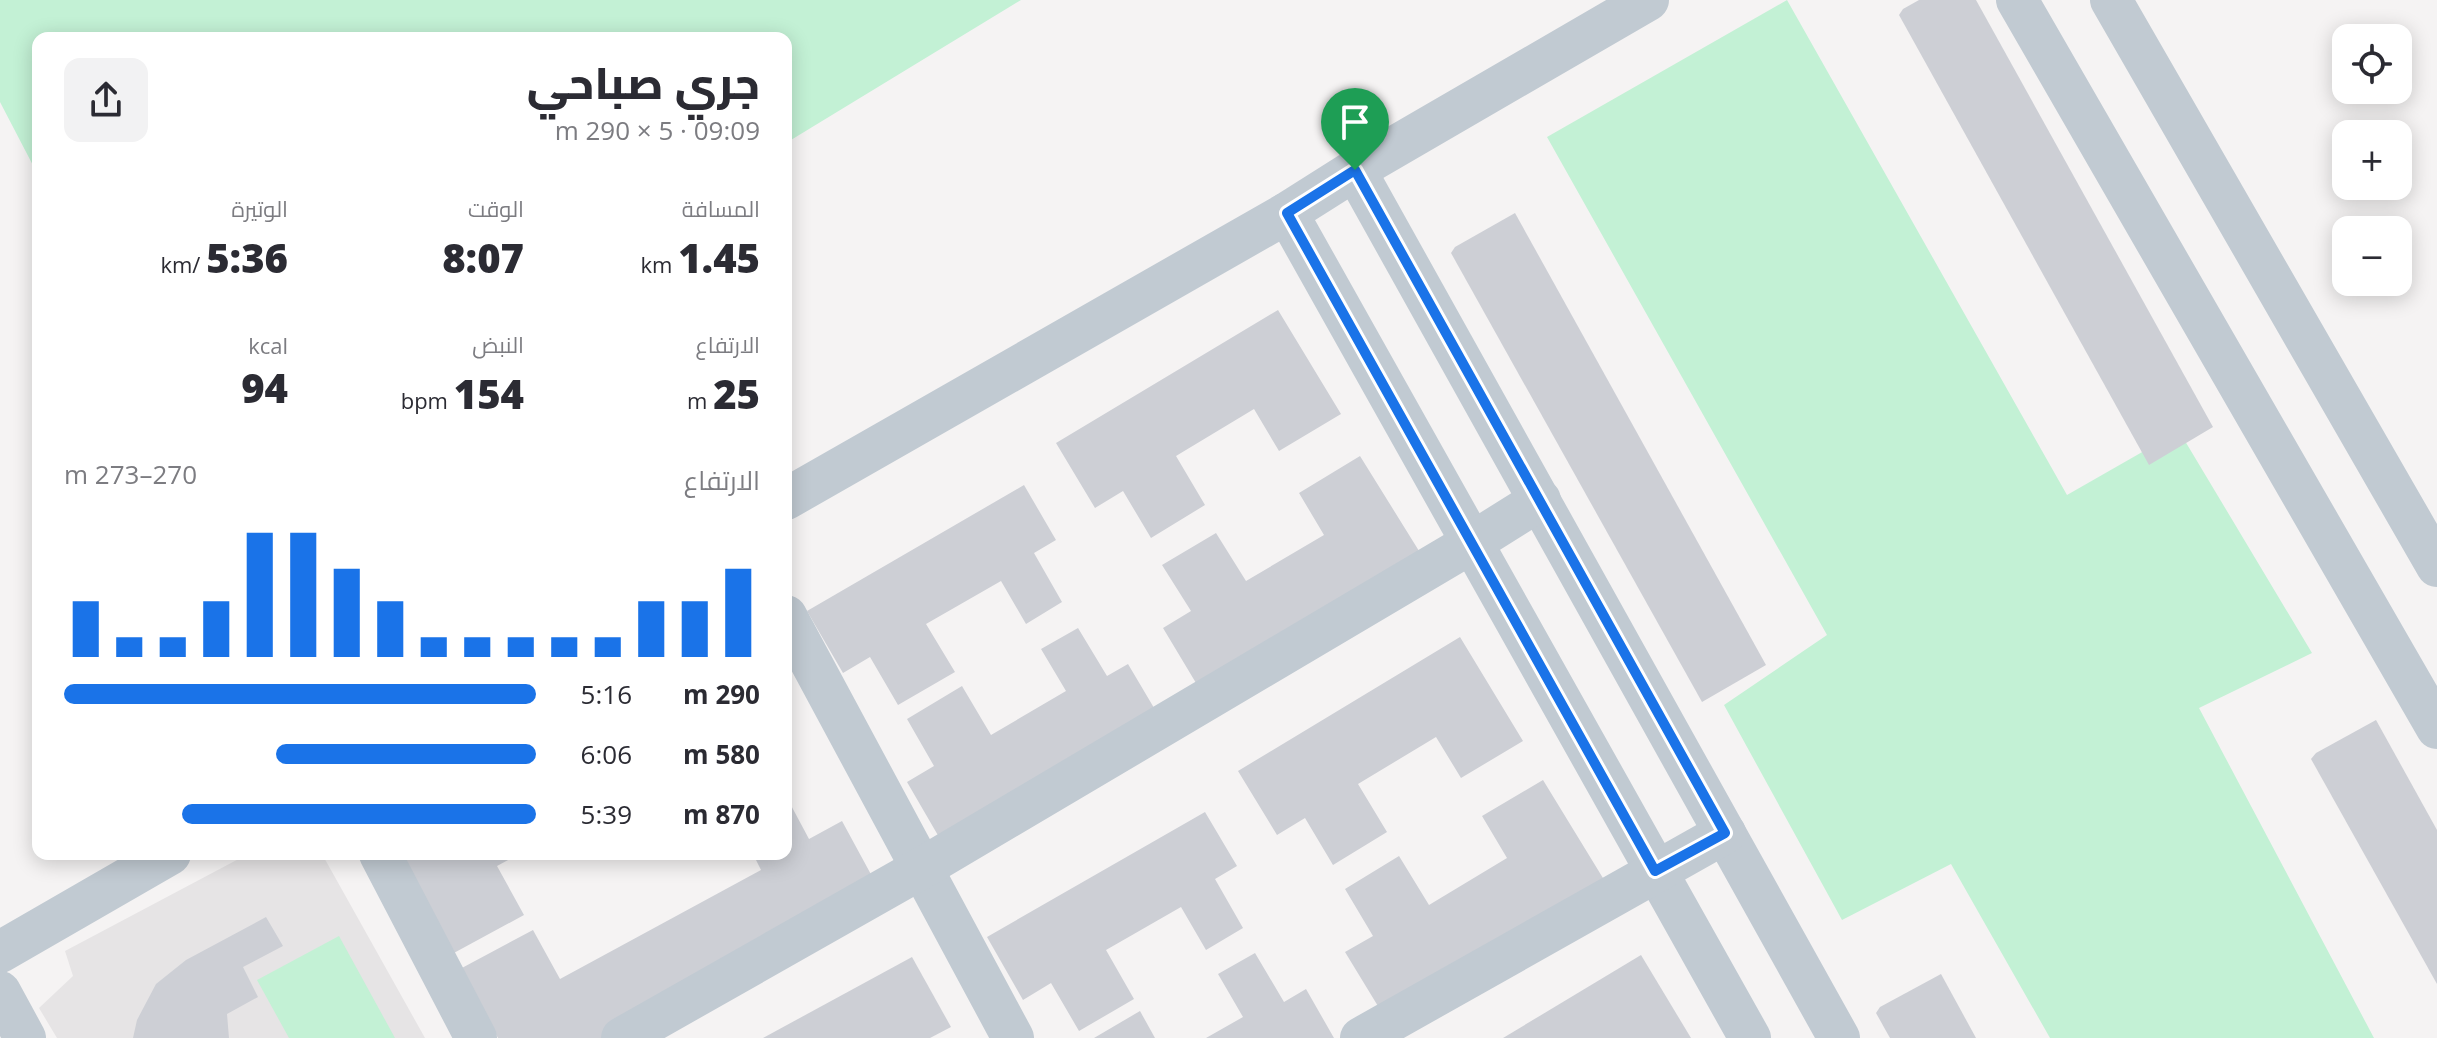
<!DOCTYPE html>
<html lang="ar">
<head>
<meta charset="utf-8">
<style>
	body { margin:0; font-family:"Open Sans",Cairo,sans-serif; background:#f2f2f3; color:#2b2b33; direction:rtl; height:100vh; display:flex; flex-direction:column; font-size:30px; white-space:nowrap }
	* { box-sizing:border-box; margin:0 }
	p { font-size:26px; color:#7c7c81 }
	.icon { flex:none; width:44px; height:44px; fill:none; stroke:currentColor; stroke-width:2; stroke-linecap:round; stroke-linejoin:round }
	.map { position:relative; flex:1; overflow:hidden; direction:ltr }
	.panel { position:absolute; left:32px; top:32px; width:760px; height:828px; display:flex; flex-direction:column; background:#fff; border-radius:16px; box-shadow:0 4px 20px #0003; direction:rtl }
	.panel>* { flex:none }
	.controls { position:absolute; left:2332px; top:24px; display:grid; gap:16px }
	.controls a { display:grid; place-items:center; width:80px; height:80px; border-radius:16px; background:#fff; box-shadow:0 4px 20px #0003; font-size:40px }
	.pin { position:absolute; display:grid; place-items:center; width:68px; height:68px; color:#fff; margin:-82px -34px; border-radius:50% 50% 50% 0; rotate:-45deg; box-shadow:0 0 8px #0007 }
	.pin .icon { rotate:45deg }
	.round { display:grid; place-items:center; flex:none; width:84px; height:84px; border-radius:16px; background:#f2f2f3 }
	.headline { display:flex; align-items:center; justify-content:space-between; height:136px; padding:0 32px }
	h1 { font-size:44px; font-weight:800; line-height:60px }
	.metrics { display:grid; grid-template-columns:repeat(3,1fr); gap:12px; height:136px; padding:8px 32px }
	.metrics div { display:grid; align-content:center }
	.metrics b { font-size:40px; font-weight:800 }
	.metrics small { font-size:22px; font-weight:400 }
	.metrics p { font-size:22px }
	.chart { height:224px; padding:16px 32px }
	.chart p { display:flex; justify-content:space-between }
	.chart svg { width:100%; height:144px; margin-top:8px; stroke:#1a73e8; stroke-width:6 }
	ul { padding:0 32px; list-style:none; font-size:26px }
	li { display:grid; grid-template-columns:128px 96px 1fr; align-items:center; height:60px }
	li i { height:20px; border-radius:10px; background:#1a73e8 }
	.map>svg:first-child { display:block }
	.education { fill:#e6e4e5 }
	.green { fill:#c3f1d5 }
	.building { fill:#cdcfd5 }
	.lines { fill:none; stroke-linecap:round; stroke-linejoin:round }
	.minor { stroke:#c1cad2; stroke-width:42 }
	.route-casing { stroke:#fff; stroke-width:16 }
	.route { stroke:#1a73e8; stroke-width:10 }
</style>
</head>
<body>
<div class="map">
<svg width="2437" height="1038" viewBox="0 0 2437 1038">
	<rect width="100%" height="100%" fill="#f5f3f3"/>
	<!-- education -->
	<path class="education" d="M248,854H322L425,1038H57L39,1008L73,976L65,951Z"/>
	<!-- green -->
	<g class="green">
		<path d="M0,0H1021L786,143V38H38V175L0,102Z"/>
		<path d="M1787,0L2067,495L2179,431L2312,653L2199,708L2374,1038H2050L1951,864L1842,920L1724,705L1827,635L1547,137Z"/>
		<path d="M339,936L395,1038H289L257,980Z"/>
	</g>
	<!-- building -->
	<g class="building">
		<path d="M1919,0H1976L2213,427L2149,465L1899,15L1903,9Z"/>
		<path d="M1515,213L1766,665L1702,702L1451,253L1455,247Z"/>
		<path d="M1278,310L1341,414L1279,451L1254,409L1176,456L1205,505L1151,538L1123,491L1095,508L1056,443Z"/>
		<path d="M1360,456L1424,559L1202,693L1163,628L1191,611L1162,565L1216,533L1246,581L1324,535L1299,493Z"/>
		<path d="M1024,485L1056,540L1034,553L1062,602L1026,624L1001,581L926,624L955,672L898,705L870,657L843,673L807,611Z"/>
		<path d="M1078,628L1107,676L1128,664L1160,718L943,844L907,782L934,766L907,719L962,686L991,735L1066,691L1041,649Z"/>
		<path d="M1460,637L1523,741L1461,778L1436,737L1358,784L1387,832L1333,865L1305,818L1277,835L1238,771Z"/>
		<path d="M2376,720L2437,830V984L2311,759L2316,753Z"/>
		<path d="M1543,780L1606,883L1384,1016L1345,952L1373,936L1345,889L1399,856L1429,905L1507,858L1482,816Z"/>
		<path d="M786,796L809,839L842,821L880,891L610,1038H498L460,969L533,930L560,979L761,870L753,854H786Z"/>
		<path d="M1205,812L1237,866L1215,879L1243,928L1206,950L1181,907L1106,950L1134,999L1079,1031L1051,983L1023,1000L987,937Z"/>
		<path d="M397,854H519L497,866L524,915L452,954Z"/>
		<path d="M266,917L283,946L243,967L258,997L227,1014L229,1038H133L137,1020L156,984L186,960Z"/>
		<path d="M1255,953L1284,1002L1306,989L1334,1038H1206L1243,1017L1218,974Z"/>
		<path d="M1641,955L1691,1038H1503Z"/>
		<path d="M912,957L951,1027L930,1038H763Z"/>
		<path d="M1941,974L1976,1038H1890L1876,1013L1880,1007Z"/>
		<path d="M1140,1011L1155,1038H1094Z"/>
	</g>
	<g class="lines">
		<!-- minor -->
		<g class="minor">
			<path d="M2017,0L2437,728"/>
			<path d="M2111,0L2437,566"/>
			<path d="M1355,170L1839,1038"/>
			<path d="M1287,213L1750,1038"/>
			<path d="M786,499L1287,213L1355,170L1648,0"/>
			<path d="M786,616L1013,1038"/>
			<path d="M380,854L476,1038"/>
			<path d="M0,952L170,854"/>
			<path d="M0,992L25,1038"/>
			<path d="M622,1038L922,868L1473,542L1540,500"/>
			<path d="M1361,1038L1725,833"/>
		</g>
	</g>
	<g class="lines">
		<defs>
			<path id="route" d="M1355,170L1725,833L1655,871L1287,213Z"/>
		</defs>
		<!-- route casing -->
		<use href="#route" class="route-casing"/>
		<!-- route -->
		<use href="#route" class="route"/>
	</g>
</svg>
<div class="controls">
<a><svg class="icon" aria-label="locate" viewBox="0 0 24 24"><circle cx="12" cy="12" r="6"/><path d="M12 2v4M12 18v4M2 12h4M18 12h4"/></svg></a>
<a>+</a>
<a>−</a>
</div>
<div class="pin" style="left:1355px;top:170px;background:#1e9e55"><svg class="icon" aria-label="arrive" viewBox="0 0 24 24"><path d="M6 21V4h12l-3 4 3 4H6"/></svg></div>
<section class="panel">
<div class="headline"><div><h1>جري صباحي</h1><p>09:09 · 5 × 290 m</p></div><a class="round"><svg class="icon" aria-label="share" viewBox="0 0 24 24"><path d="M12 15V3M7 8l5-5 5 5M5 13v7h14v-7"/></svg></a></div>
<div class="metrics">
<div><p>المسافة</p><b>1.45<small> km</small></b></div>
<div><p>الوقت</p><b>8:07</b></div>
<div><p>الوتيرة</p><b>5:36<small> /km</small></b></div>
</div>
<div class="metrics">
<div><p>الارتفاع</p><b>25<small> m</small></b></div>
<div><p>النبض</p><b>154<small> bpm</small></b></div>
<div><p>kcal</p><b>94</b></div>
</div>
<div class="chart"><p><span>الارتفاع</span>270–273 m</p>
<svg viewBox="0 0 160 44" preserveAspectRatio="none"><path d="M5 44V27M15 44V38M25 44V38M35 44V27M45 44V6M55 44V6M65 44V17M75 44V27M85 44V38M95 44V38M105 44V38M115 44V38M125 44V38M135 44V27M145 44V27M155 44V17"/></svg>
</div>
<ul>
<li><b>290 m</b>5:16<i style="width:100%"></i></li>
<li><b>580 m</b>6:06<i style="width:55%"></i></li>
<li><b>870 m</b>5:39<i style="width:75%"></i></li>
</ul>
</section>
</div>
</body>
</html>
